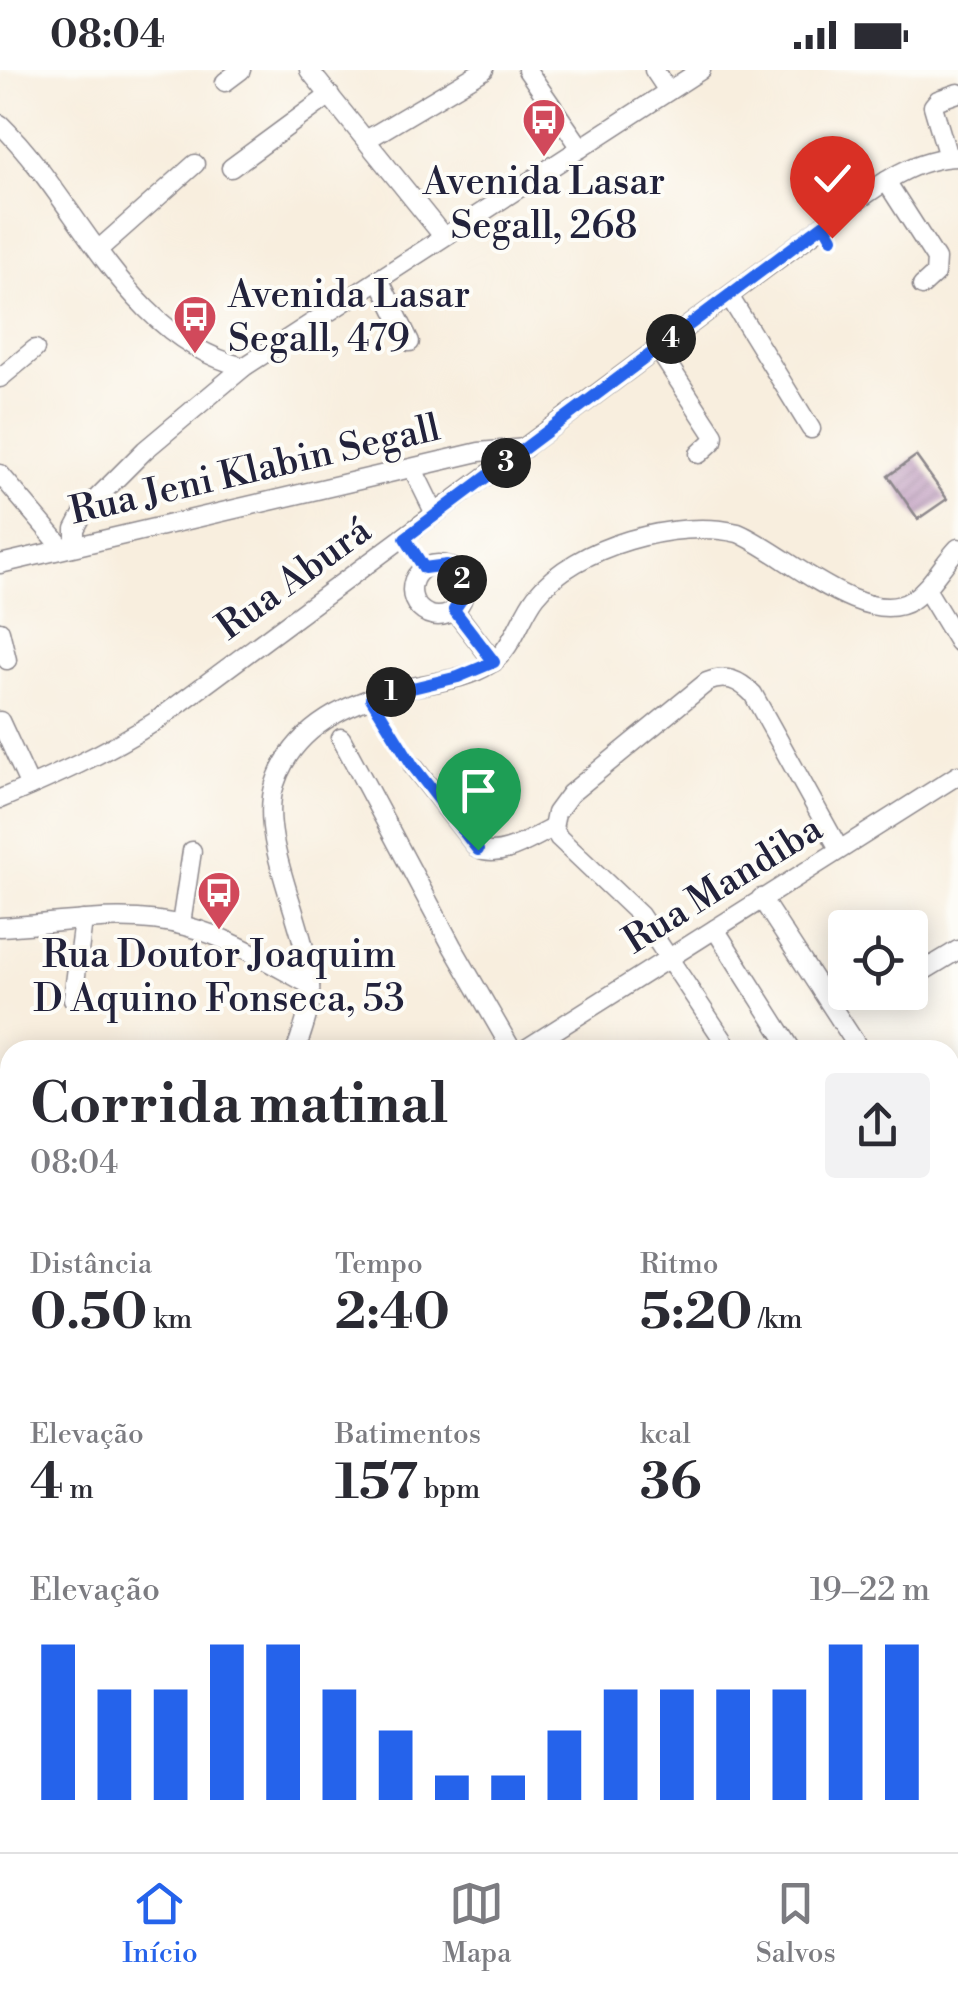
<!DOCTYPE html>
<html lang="pt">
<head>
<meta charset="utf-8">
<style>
	body { margin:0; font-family:"Libre Bodoni",serif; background:#f2f2f3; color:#2b2b33; height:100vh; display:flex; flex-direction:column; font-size:38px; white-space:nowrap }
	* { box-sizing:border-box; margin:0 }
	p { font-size:32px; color:#7c7c81 }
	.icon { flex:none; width:55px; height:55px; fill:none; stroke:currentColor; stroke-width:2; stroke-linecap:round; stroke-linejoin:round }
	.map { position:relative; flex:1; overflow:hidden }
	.drawer { position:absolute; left:0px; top:970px; width:960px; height:812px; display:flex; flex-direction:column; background:#fff; border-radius:30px 30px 0 0; box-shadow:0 5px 25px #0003 }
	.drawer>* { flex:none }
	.tools { position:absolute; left:828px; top:840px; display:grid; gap:20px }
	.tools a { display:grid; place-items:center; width:100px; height:100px; border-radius:10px; background:#fff; box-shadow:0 5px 25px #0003; font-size:50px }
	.pin { position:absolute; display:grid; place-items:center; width:85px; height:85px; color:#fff; margin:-102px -42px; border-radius:50% 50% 50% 0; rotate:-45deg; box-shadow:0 0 10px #0007 }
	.pin .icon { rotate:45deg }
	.km { position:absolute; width:50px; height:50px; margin:-25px; border-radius:50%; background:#222; color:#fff; font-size:28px; line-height:50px; text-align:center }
	.round { display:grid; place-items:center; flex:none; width:105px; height:105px; border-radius:10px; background:#f2f2f3 }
	.head { display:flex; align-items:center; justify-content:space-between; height:170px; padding:0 30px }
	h1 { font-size:55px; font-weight:700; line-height:75px }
	.stats { display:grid; grid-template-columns:repeat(3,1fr); gap:15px; height:170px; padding:10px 30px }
	.stats div { display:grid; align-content:center }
	.stats b { font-size:50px; font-weight:700 }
	.stats small { font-size:28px; font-weight:400 }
	.stats p { font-size:28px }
	.chart { height:280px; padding:20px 30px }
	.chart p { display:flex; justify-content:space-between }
	.chart svg { width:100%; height:180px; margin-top:10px; stroke:#2563eb; stroke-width:6 }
	.status { display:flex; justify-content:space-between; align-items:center; height:70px; padding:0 50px; background:#fff; direction:ltr }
	.status svg { height:28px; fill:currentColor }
	.tab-bar { display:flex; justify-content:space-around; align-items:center; height:140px; border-top:2px solid #e1e1e2; background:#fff; font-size:28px; color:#7c7c81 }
	.tab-bar a { display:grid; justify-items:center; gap:5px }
	.tab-bar .on { color:#2563eb }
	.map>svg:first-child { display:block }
	.building { fill:url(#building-hatch) }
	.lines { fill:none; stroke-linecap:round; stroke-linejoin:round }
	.minor-casing { stroke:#8d888c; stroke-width:21 }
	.path { stroke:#8d888c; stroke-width:2.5; stroke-dasharray:8 8; stroke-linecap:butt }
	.minor { stroke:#fff; stroke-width:18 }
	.route-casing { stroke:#fff; stroke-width:20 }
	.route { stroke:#2563eb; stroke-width:12 }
	.labels { text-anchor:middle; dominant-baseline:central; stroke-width:8; stroke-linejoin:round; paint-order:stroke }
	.poi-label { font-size:38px; fill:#22223b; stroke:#fdfcf7 }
	.street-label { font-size:38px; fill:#22223b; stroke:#fdfcf7 }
</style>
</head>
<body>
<div class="status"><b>08:04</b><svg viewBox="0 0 49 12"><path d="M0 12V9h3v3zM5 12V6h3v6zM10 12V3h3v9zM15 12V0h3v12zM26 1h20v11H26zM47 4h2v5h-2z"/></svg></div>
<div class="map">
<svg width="958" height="1782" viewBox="0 0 958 1782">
	<defs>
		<pattern id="building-hatch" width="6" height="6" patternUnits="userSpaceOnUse" patternTransform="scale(2.5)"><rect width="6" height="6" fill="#bc97bc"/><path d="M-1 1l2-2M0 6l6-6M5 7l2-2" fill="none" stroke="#987b9a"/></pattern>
	</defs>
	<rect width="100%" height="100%" fill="#fdfcf7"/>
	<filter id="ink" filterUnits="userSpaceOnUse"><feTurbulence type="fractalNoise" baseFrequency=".01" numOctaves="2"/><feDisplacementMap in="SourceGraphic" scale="20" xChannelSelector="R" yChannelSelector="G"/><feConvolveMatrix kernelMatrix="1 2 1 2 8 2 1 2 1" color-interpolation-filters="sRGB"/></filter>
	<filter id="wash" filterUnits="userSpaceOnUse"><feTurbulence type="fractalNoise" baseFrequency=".0048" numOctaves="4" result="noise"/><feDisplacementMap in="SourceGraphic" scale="40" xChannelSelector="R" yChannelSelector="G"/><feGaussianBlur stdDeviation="2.25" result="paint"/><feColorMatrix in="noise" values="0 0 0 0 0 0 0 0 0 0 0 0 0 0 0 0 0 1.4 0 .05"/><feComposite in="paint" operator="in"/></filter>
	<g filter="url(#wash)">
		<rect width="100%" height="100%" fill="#f8eede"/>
		<g id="blocks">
			<!-- building -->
			<path class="building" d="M916,386L947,429L918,449L888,406Z"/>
		</g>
	</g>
	<g filter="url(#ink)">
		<use href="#blocks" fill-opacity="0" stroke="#8d888c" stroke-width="2.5"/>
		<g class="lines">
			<defs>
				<g id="minor">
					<path d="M309,0L443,166"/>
					<path d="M527,0L581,78"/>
					<path d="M654,0L668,21"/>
					<path d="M225,12L241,0"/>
					<path d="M0,54C80,132 126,268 244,297"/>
					<path d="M366,70L484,0"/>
					<path d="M948,87L933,36L938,30L958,23"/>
					<path d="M231,98L330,25"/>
					<path d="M886,111L936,189L935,204L922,216"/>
					<path d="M98,180L195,94"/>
					<path d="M379,209L410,272"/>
					<path d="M729,226L811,359"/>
					<path d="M658,279L714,365L713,371L699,384"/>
					<path d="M0,308L35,279"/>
					<path d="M413,399L435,444"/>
					<path d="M0,404L62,477"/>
					<path d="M75,475V459L85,440L145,380L244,297L701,0"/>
					<path d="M0,494L479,382L525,378"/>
					<circle cx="438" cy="520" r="26"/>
					<path d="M926,519L958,572"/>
					<path d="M454,540L494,592"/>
					<path d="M0,561L7,590"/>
					<path d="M0,651L30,716"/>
					<path d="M341,668L452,876L512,980"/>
					<path d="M413,696L478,779C501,790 531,768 553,758"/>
					<path d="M0,729C55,706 106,683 156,651L824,155C864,127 907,87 958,87"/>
					<path d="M761,828L860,980"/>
					<path d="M181,854L192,781"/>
					<path d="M0,857C61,854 125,840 185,856C229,867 270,893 310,915"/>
					<path d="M715,859L792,980"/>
					<path d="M910,909L958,880"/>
					<path d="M821,920L840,927L883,922"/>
					<path d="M73,929L83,850"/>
					<path d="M296,980C303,959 312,937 310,914C306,851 257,769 275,714C293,657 349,632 402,619C431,612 464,611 490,594C513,579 520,547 536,526C575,476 678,448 738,463C782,481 866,561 912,530C931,517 942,495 958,478"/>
					<path d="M524,980L958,705"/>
					<path d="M730,980L640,845L559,768L553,758L556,743L570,724L707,612C726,604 739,610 753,624L839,779"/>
					<path d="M950,1060L958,1055"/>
					<path d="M0,1073L10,1077"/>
					<path d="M950,1183L958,1186"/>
					<path d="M0,1258L10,1173"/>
					<path d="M950,1294L958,1298"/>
					<path d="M950,1412L958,1417"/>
					<path d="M0,1419L10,1420"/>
					<path d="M0,1518L10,1519"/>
					<path d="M950,1573L958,1574"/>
					<path d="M958,1587L955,1623L958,1675"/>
					<path d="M950,1699L958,1700"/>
					<path d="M0,1751L10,1753"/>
					<path d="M94,1772L134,1782"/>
					<path d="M546,1772L553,1782"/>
					<path d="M631,1772L673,1782"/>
					<path d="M256,1782L257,1772"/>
					<path d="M351,1782V1772"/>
				</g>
			</defs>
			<!-- minor casing -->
			<use href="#minor" class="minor-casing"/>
			<!-- path -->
			<path class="path" d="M380,642L405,682"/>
			<!-- minor -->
			<use href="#minor" class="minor"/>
		</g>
	</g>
	<g class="lines" filter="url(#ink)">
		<defs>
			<path id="route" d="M478,780L413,696L371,628L458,607L494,592L454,540L463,527L460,505L447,495L424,498L405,468L824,154L832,168"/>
		</defs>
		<!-- route casing -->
		<use href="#route" class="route-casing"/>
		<!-- route -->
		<use href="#route" class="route"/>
	</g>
	<!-- icons -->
	<defs>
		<symbol id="bus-pin" viewBox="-11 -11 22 30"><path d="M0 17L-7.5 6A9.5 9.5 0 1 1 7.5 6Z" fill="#d1495b" stroke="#fdfcf7"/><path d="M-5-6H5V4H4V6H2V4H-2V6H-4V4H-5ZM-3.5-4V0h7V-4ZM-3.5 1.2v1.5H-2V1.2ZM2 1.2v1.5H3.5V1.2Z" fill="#fff"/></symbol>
	</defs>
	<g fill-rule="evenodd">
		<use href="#bus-pin" x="519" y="25" width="50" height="68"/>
		<use href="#bus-pin" x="170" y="222" width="50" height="68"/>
		<use href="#bus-pin" x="194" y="798" width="50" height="68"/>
	</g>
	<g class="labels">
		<!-- poi labels -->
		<g class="poi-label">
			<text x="544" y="112">Avenida Lasar<tspan x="544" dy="44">Segall, 268</tspan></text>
			<text x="228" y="225" text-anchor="start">Avenida Lasar<tspan x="228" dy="44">Segall, 479</tspan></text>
			<text x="219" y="885">Rua Doutor Joaquim<tspan x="219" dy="44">D Aquino Fonseca, 53</tspan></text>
		</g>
		<!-- street labels -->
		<g class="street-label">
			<text transform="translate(255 400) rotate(-13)">Rua Jeni Klabin Segall</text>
			<text transform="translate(294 509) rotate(-36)">Rua Aburá</text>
			<text transform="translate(723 815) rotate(-32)">Rua Mandiba</text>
		</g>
	</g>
</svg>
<div class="tools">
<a><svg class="icon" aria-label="locate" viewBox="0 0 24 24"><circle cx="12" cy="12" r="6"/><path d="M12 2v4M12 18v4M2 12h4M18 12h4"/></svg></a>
</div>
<div class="pin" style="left:478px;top:780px;background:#1e9e55"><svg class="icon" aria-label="arrive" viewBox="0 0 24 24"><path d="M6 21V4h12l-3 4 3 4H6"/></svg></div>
<div class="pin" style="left:832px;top:168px;background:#d93025"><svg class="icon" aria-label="check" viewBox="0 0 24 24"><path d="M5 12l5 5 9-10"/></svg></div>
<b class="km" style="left:391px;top:622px">1</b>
<b class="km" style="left:462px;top:510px">2</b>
<b class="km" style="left:506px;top:393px">3</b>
<b class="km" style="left:671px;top:269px">4</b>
<section class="drawer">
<div class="head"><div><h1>Corrida matinal</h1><p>08:04</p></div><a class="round"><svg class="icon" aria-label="share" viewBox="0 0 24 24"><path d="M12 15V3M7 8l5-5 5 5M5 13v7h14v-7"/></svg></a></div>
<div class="stats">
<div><p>Distância</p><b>0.50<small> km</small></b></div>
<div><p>Tempo</p><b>2:40</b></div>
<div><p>Ritmo</p><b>5:20<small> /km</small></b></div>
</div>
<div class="stats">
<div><p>Elevação</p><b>4<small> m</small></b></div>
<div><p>Batimentos</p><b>157<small> bpm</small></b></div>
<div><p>kcal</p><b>36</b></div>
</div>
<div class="chart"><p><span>Elevação</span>19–22 m</p>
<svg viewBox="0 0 160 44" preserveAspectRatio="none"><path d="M5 44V6M15 44V17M25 44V17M35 44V6M45 44V6M55 44V17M65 44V27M75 44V38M85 44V38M95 44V27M105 44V17M115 44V17M125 44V17M135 44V17M145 44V6M155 44V6"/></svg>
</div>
</section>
</div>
<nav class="tab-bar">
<a class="on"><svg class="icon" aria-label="home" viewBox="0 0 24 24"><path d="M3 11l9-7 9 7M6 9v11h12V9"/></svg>Início</a>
<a><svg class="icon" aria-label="map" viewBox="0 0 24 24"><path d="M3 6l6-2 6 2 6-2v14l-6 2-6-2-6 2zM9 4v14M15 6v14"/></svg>Mapa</a>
<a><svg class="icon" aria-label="saved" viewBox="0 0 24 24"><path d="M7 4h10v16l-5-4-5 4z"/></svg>Salvos</a>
</nav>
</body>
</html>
